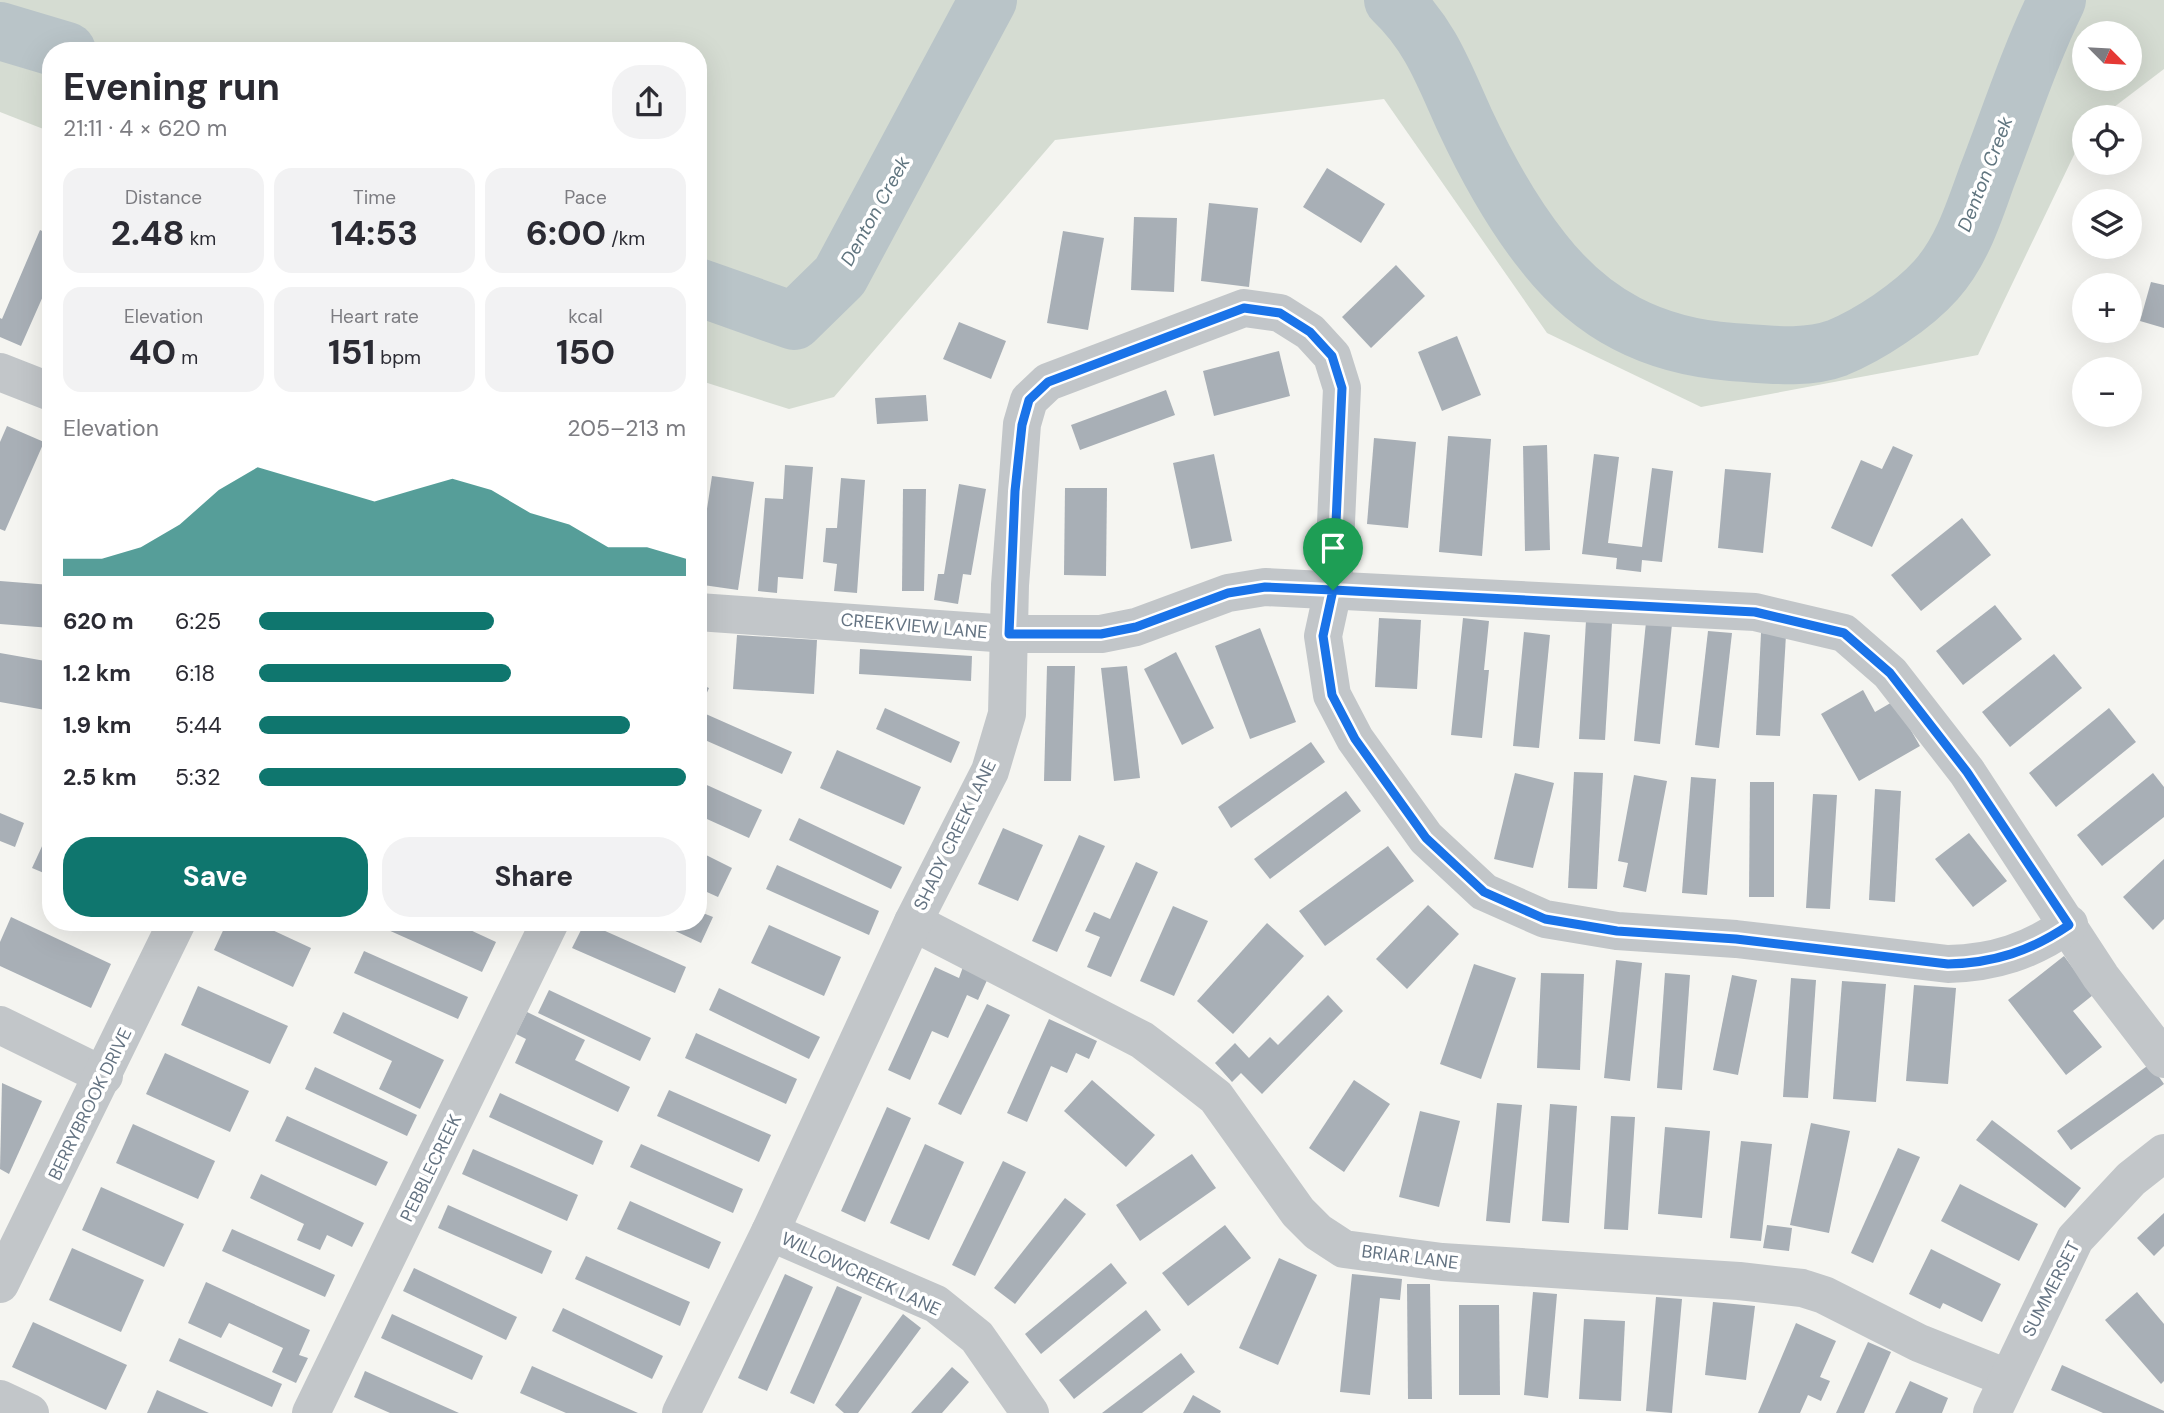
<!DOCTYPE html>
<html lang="en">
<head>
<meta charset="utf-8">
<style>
	body { margin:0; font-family:"DM Sans",sans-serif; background:#f2f2f3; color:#2b2b33; height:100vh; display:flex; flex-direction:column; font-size:26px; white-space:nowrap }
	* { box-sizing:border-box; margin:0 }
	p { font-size:23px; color:#7c7c81 }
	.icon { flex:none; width:38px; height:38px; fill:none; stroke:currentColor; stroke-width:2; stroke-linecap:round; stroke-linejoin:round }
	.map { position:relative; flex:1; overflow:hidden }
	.side { position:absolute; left:42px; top:42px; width:665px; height:889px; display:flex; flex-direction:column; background:#fff; border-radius:28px; box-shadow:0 7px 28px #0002 }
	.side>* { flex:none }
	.needle { width:46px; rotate:114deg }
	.controls { position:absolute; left:2072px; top:21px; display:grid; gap:14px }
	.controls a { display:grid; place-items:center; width:70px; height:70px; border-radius:50%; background:#fff; box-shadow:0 7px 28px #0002; font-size:35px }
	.pin { position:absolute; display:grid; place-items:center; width:60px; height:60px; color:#fff; margin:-72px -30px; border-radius:50% 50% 50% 0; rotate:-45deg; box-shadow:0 0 7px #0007 }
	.pin .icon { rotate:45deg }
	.round { display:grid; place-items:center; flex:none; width:74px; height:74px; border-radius:28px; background:#f2f2f3 }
	.head { display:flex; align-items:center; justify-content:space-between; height:119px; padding:0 21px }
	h1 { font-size:38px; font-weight:700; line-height:52px }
	.figures { display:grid; grid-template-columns:repeat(3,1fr); gap:10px; height:119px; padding:7px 21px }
	.figures div { display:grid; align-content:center; border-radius:18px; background:#f2f2f3; text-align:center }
	.figures b { font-size:35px; font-weight:700 }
	.figures small { font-size:19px; font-weight:400 }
	.figures p { font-size:19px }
	.chart { height:196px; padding:14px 21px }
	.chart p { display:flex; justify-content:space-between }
	.chart svg { width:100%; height:126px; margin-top:7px; fill:#0f766e; opacity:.7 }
	.action { display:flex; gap:14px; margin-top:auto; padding:14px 21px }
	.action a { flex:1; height:80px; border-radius:28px; background:#0f766e; color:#fff; font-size:28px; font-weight:700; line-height:80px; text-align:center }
	.action a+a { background:#f2f2f3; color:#2b2b33 }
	ul { padding:0 21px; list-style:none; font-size:23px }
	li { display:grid; grid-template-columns:112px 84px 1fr; align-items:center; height:52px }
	li i { height:18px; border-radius:9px; background:#0f766e }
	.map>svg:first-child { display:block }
	.green { fill:#d5dcd2; fill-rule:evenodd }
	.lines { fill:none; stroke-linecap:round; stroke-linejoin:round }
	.river { stroke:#b9c4c8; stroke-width:58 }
	.building { fill:#a8afb6 }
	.minor { stroke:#c2c6c9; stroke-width:38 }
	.route-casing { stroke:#fff; stroke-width:14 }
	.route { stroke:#1a73e8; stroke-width:9 }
	.labels { text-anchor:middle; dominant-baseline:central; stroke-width:7; stroke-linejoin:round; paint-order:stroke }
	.street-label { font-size:18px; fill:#647382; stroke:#fff }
	.water-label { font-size:19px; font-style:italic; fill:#60757f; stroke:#fff }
</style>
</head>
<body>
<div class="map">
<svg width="2164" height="1413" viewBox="0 0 2164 1413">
	<rect width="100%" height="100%" fill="#f5f5f1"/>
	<!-- green -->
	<path class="green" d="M0,0H2164V69L2101,117H2084V134L1978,355L1701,407L1547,333L1384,99L1055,140L834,397L789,409L698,380V51H51V132L0,112ZM2084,33H2130V79H2084Z"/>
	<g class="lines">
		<!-- river -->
		<g class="river">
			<path d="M1393,0C1431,36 1444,75 1465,121C1487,168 1511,212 1543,252C1592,315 1653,346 1732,352C1765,354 1805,360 1837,348C1869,335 1913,306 1936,280C1962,251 1974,212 1987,176C2010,117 2029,57 2057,0"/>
			<path d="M0,31L67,51"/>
			<path d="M698,287L794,321L840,276L988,0"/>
		</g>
	</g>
	<!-- building -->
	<g class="building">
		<path d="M1327,168L1385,204L1361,243L1303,207Z"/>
		<path d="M1209,203L1258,208L1249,287L1201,281Z"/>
		<path d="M1134,217L1177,218L1174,292L1131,290Z"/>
		<path d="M40,230L51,235V278L21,346L0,337V318L2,319Z"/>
		<path d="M1063,231L1104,238L1088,330L1047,323Z"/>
		<path d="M1396,265L1425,296L1371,348L1342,317Z"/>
		<path d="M2151,282L2164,285V328L2140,321Z"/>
		<path d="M959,322L1006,341L991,379L943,359Z"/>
		<path d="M1457,336L1481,395L1442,411L1418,352Z"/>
		<path d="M1279,351L1290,396L1214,416L1203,371Z"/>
		<path d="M1166,390L1175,415L1080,450L1071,425Z"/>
		<path d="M926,395L928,421L877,424L875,398Z"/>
		<path d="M7,426L44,442L5,531L0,529V442Z"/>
		<path d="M1448,436L1491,439L1482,556L1439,552Z"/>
		<path d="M1374,438L1416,442L1408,528L1367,524Z"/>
		<path d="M1547,445L1550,550L1525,551L1523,446Z"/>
		<path d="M1893,446L1913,455L1872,547L1831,528L1861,460L1882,469Z"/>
		<path d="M1214,454L1232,541L1191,549L1173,463Z"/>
		<path d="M1594,454L1619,457L1608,543L1642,547L1652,468L1673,471L1662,562L1642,560L1641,572L1616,569L1617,558L1582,554Z"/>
		<path d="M785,465L813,467L803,579L778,577L777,593L758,591L765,498L783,499Z"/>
		<path d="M1725,469L1771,473L1763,553L1718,548Z"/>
		<path d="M712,476L754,482L738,590L703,585L698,604V534L703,535Z"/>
		<path d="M841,478L865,480L857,593L834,591L837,564L823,562L826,528H837Z"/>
		<path d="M959,484L986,489L971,575L963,574L958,604L934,600L938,574H944Z"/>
		<path d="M1065,488H1107L1106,576L1064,575Z"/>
		<path d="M903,489H926L924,591H902Z"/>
		<path d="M1962,518L1991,555L1921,611L1891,575Z"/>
		<path d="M0,581L51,585V628L0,624Z"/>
		<path d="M1995,605L2022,639L1963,685L1936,651Z"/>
		<path d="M1379,618L1421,620L1417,689L1375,687Z"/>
		<path d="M1463,618L1489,621L1484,670H1489L1482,738L1451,735Z"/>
		<path d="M1586,621L1612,623L1605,740L1579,739Z"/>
		<path d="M1646,622L1672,624L1660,744L1634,741Z"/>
		<path d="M1260,628L1296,722L1250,739L1215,646Z"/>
		<path d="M1708,631L1732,633L1719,748L1695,745Z"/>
		<path d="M1524,632L1550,635L1539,748L1513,746Z"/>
		<path d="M1761,633L1786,635L1780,736L1756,735Z"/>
		<path d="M737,635L817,640L814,694L733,689Z"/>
		<path d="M860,649L972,656L971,681L859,674Z"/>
		<path d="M1176,652L1214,728L1182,745L1144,669Z"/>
		<path d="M0,653L51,662V711L0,702Z"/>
		<path d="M2054,654L2082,688L2010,747L1982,712Z"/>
		<path d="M1047,666H1075L1071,781H1044Z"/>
		<path d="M1127,666L1140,778L1114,781L1101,668Z"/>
		<path d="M698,683L709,688L699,711L792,752L782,774L698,737Z"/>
		<path d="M1863,690L1875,712L1894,701L1920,746L1859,781L1821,714Z"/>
		<path d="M885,708L960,742L951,763L876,729Z"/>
		<path d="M2109,708L2136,742L2056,807L2029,773Z"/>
		<path d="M1311,742L1325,762L1231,828L1218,807Z"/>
		<path d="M837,750L921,787L904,825L820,788Z"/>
		<path d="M1574,772L1603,773L1597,889L1568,888Z"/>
		<path d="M1515,773L1554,783L1533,868L1494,859Z"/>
		<path d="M2153,773L2164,787V817L2102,866L2077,835Z"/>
		<path d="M1634,775L1667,781L1646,892L1623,887L1628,863L1618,861Z"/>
		<path d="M1691,777L1716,779L1707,895L1682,893Z"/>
		<path d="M698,781L762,810L749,838L698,815Z"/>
		<path d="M1750,782H1774V897H1749Z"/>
		<path d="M1875,789L1901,791L1895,902L1869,900Z"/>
		<path d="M1346,791L1361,811L1270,879L1254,859Z"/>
		<path d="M1813,794L1837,795L1830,909L1806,908Z"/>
		<path d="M0,813L24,823L15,847L0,841Z"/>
		<path d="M799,818L902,867L891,889L789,840Z"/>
		<path d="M1003,828L1043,845L1018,901L978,884Z"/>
		<path d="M49,831H51V876L32,868Z"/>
		<path d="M1969,833L2007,881L1973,907L1935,859Z"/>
		<path d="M1079,835L1105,846L1057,952L1032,941Z"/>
		<path d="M1388,846L1414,881L1325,946L1299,911Z"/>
		<path d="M698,851L732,868L718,897L698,888Z"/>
		<path d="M2164,859V919L2153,930L2123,897Z"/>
		<path d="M1136,862L1158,872L1111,977L1087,967L1100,937L1085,931L1094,912L1110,919Z"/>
		<path d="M777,865L879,911L869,935L766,889Z"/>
		<path d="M1428,905L1459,934L1407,989L1376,959Z"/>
		<path d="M1173,906L1208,921L1174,996L1140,981Z"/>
		<path d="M698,911L713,917L701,943L656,922H698Z"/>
		<path d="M11,917L111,964L91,1008L0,966V942Z"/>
		<path d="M227,922H255L311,948L293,987L214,950Z"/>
		<path d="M378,922H453L496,942L482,972L377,925Z"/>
		<path d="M585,922L686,967L675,993L572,948Z"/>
		<path d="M1267,923L1304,956L1233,1034L1197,1001Z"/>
		<path d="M769,925L841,957L824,996L751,963Z"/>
		<path d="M364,951L468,997L458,1019L354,973Z"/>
		<path d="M2064,956L2093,995L2073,1011L2102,1047L2066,1075L2008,1000Z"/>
		<path d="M1616,960L1642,963L1630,1081L1604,1078Z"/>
		<path d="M1474,964L1516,978L1481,1079L1440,1064Z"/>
		<path d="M935,967L959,978L963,967L988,978L978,1000L967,995L948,1038L932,1031L910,1080L888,1070Z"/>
		<path d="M1541,973L1584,974L1580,1070L1537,1068Z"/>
		<path d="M1665,973L1690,975L1682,1090L1657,1088Z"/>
		<path d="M1732,975L1757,980L1738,1075L1713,1070Z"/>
		<path d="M1791,978L1816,980L1808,1098L1783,1097Z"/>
		<path d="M1842,981L1886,984L1876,1102L1833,1099Z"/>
		<path d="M1914,985L1956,988L1948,1084L1906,1081Z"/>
		<path d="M198,986L288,1026L270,1064L181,1025Z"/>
		<path d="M719,988L820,1037L809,1059L709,1010Z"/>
		<path d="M549,990L651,1038L640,1061L538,1013Z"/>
		<path d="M1328,995L1343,1011L1262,1094L1241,1073L1232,1082L1215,1063L1235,1043L1249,1058L1270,1037L1278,1045Z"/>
		<path d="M987,1004L1010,1015L961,1115L938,1104Z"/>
		<path d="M343,1012L444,1060L420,1109L379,1089L392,1061L333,1033Z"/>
		<path d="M527,1012L585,1040L575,1060L630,1087L618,1112L515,1063L526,1039L516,1034Z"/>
		<path d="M1049,1019L1097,1041L1089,1059L1076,1053L1067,1073L1051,1066L1027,1122L1007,1113Z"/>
		<path d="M696,1033L797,1079L786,1104L685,1058Z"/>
		<path d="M165,1053L249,1091L230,1132L146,1094Z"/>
		<path d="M2150,1064L2164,1084L2071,1150L2057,1131Z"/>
		<path d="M315,1067L417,1115L407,1136L305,1089Z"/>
		<path d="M1092,1080L1155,1135L1126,1167L1064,1111Z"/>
		<path d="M1354,1080L1390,1104L1344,1172L1309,1148Z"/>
		<path d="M2,1083L42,1101L9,1174L0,1169Z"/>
		<path d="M669,1090L771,1135L759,1162L657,1116Z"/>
		<path d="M500,1093L603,1141L593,1165L489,1117Z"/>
		<path d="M1497,1103L1522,1105L1510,1223L1486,1221Z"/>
		<path d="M1550,1104L1577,1106L1569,1223L1542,1221Z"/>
		<path d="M887,1107L911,1118L865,1222L841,1211Z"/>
		<path d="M1420,1111L1460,1121L1439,1207L1399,1197Z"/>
		<path d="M287,1116L388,1162L376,1186L275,1141Z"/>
		<path d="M1611,1116L1635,1117L1628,1230L1604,1229Z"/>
		<path d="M1992,1120L2081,1188L2065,1208L1976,1140Z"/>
		<path d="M1811,1123L1850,1131L1829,1233L1790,1225Z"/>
		<path d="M133,1124L215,1161L198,1199L116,1163Z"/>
		<path d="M1665,1127L1710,1131L1702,1218L1658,1214Z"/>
		<path d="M1741,1141L1772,1144L1761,1241L1730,1238Z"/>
		<path d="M641,1144L743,1189L733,1213L630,1167Z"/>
		<path d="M925,1144L964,1162L929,1240L890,1223Z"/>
		<path d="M1898,1148L1920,1157L1873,1263L1851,1253Z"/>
		<path d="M473,1149L578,1195L567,1221L462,1174Z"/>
		<path d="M1192,1154L1216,1188L1140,1241L1116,1205Z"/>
		<path d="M1003,1161L1026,1172L975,1276L952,1265Z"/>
		<path d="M261,1174L364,1223L352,1247L327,1235L320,1250L297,1240L304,1224L250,1198Z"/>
		<path d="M1960,1184L2038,1224L2019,1261L1941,1221Z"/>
		<path d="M101,1187L184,1224L164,1267L82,1230Z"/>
		<path d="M1065,1198L1086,1214L1015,1304L994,1288Z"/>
		<path d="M630,1201L721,1242L709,1269L617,1229Z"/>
		<path d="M448,1205L552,1251L542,1274L438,1228Z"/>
		<path d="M2164,1213V1246L2154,1256L2137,1238Z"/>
		<path d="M1225,1225L1251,1258L1188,1306L1162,1273Z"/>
		<path d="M1767,1225L1792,1228L1789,1251L1763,1248Z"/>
		<path d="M232,1229L335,1275L325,1297L222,1251Z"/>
		<path d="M72,1248L144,1280L121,1332L49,1300Z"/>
		<path d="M1931,1249L2001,1284L1982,1322L1943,1303L1940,1309L1909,1294Z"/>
		<path d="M586,1256L690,1302L680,1326L575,1279Z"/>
		<path d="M1279,1258L1317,1275L1278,1365L1239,1348Z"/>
		<path d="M1111,1263L1127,1283L1041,1354L1025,1334Z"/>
		<path d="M414,1268L517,1317L506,1340L403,1291Z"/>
		<path d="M785,1274L813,1287L767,1391L738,1378Z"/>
		<path d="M1352,1274L1402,1279L1400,1300L1380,1298L1370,1395L1340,1392Z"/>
		<path d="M206,1282L310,1330L299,1355L308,1358L296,1383L272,1372L283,1348L229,1323L221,1338L188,1323Z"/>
		<path d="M1407,1284H1430L1432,1399H1408Z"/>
		<path d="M837,1286L862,1297L814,1404L790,1393Z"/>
		<path d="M1533,1292L1557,1294L1548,1398L1524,1395Z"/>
		<path d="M2137,1292L2164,1324V1381L2161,1384L2105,1320Z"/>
		<path d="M1656,1297L1682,1299L1672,1413L1646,1411Z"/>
		<path d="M1713,1302L1755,1306L1746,1380L1705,1375Z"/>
		<path d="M1459,1305H1499L1500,1395H1459Z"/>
		<path d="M563,1308L663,1356L652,1379L552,1331Z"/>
		<path d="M1146,1310L1161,1330L1074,1399L1059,1380Z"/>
		<path d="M392,1314L483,1356L472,1380L381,1338Z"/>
		<path d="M903,1314L921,1328L858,1413H844L835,1405Z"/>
		<path d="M1584,1319L1625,1321L1621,1401L1579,1399Z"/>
		<path d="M33,1322L127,1365L106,1410L12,1367Z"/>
		<path d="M1796,1323L1836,1341L1820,1377L1830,1381L1821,1401L1808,1395L1800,1413H1758Z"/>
		<path d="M179,1338L282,1384L272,1407L169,1361Z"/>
		<path d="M1868,1342L1891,1352L1864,1413H1836Z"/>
		<path d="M1181,1353L1195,1372L1142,1413H1102Z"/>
		<path d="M2062,1365L2164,1411V1413H2103L2051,1390Z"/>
		<path d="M532,1366L638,1413H566L520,1393Z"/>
		<path d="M952,1367L969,1382L942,1413H911Z"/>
		<path d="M365,1371L459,1413H390L354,1397Z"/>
		<path d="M1910,1381L1948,1398L1942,1413H1895Z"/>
		<path d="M157,1390L209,1413H147Z"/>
		<path d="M1193,1395L1221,1411L1220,1413H1183Z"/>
	</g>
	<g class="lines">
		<!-- minor -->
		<g class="minor">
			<path d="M0,372L51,392"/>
			<path d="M698,612L1009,634H1101L1136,627L1228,593L1265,587L1755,612L1844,633L1890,673L1967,772L2101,977L2164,1059"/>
			<path d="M913,922L1142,1040L1179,1068L1216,1097L1298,1212L1318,1232L1344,1249L1442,1262L1739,1281L1802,1288L1824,1295L1919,1343L2007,1378"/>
			<path d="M0,1025L104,1076"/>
			<path d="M770,1232L936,1304L977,1337L1030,1413"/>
			<path d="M0,1284L177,922"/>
			<path d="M0,1399L30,1413"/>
			<path d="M311,1413L550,922"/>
			<path d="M681,1413L770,1232L913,922L990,771L1007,714L1010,585L1022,424L1029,400L1048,382L1244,308L1280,313L1310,332L1332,356L1342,388L1333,590L1323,636L1332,695L1355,739L1426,838L1484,892L1545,919L1617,931L1736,939L1948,964C1994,963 2031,951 2069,924"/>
			<path d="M1992,1413L2075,1239L2131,1179L2164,1153"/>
		</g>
	</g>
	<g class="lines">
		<defs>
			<path id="route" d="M1333,590L1265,587L1228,593L1136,627L1101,634H1009L1015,491L1022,425L1029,400L1048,382L1244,308L1280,313L1310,332L1332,356L1342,388L1333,590L1323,636L1332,695L1355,739L1426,838L1484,892L1545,919L1617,931L1736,939L1948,964C1994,963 2031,951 2069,925L1967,772L1890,673L1844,633L1755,612L1333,590"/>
		</defs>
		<!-- route casing -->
		<use href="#route" class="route-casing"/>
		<!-- route -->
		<use href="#route" class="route"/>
	</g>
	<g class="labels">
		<!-- street labels -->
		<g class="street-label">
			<text transform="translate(914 626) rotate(5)">CREEKVIEW LANE</text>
			<text transform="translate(955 835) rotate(-64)">SHADY CREEK LANE</text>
			<text transform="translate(90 1104) rotate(-64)">BERRYBROOK DRIVE</text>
			<text transform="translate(431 1168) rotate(-64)">PEBBLECREEK</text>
			<text transform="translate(1410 1257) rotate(7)">BRIAR LANE</text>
			<text transform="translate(861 1274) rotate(25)">WILLOWCREEK LANE</text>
			<text transform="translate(2051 1289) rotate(-63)">SUMMERSET</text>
		</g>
		<!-- water labels -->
		<g class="water-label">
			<text transform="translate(1985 174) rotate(-69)">Denton Creek</text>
			<text transform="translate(875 211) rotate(-61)">Denton Creek</text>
		</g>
	</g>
</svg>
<div class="controls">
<a><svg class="needle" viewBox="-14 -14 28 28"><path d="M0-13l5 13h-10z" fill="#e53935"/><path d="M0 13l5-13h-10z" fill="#7c7c81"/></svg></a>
<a><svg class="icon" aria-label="locate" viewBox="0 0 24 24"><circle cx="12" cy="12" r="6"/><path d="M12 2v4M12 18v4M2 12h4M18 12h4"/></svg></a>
<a><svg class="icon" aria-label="layers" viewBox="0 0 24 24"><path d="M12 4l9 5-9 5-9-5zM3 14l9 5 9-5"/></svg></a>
<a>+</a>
<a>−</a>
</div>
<div class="pin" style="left:1333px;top:590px;background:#1e9e55"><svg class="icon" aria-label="arrive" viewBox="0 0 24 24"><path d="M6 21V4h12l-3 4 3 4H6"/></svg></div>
<section class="side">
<div class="head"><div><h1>Evening run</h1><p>21:11 · 4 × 620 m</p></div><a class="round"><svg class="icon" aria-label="share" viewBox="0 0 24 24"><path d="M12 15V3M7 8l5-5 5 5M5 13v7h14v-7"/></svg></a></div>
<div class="figures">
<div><p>Distance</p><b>2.48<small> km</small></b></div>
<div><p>Time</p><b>14:53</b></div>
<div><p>Pace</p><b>6:00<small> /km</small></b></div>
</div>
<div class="figures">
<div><p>Elevation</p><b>40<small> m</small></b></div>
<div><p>Heart rate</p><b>151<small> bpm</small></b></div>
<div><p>kcal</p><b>150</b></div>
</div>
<div class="chart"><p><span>Elevation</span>205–213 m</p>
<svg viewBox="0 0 160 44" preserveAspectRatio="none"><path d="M0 44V38L10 38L20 34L30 26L40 14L50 6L60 10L70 14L80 18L90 14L100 10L110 14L120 22L130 26L140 34L150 34L160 38V44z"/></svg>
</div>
<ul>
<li><b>620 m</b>6:25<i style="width:55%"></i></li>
<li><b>1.2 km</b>6:18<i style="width:59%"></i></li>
<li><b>1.9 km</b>5:44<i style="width:87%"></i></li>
<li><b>2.5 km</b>5:32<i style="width:100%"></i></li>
</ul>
<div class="action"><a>Save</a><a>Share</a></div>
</section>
</div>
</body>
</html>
